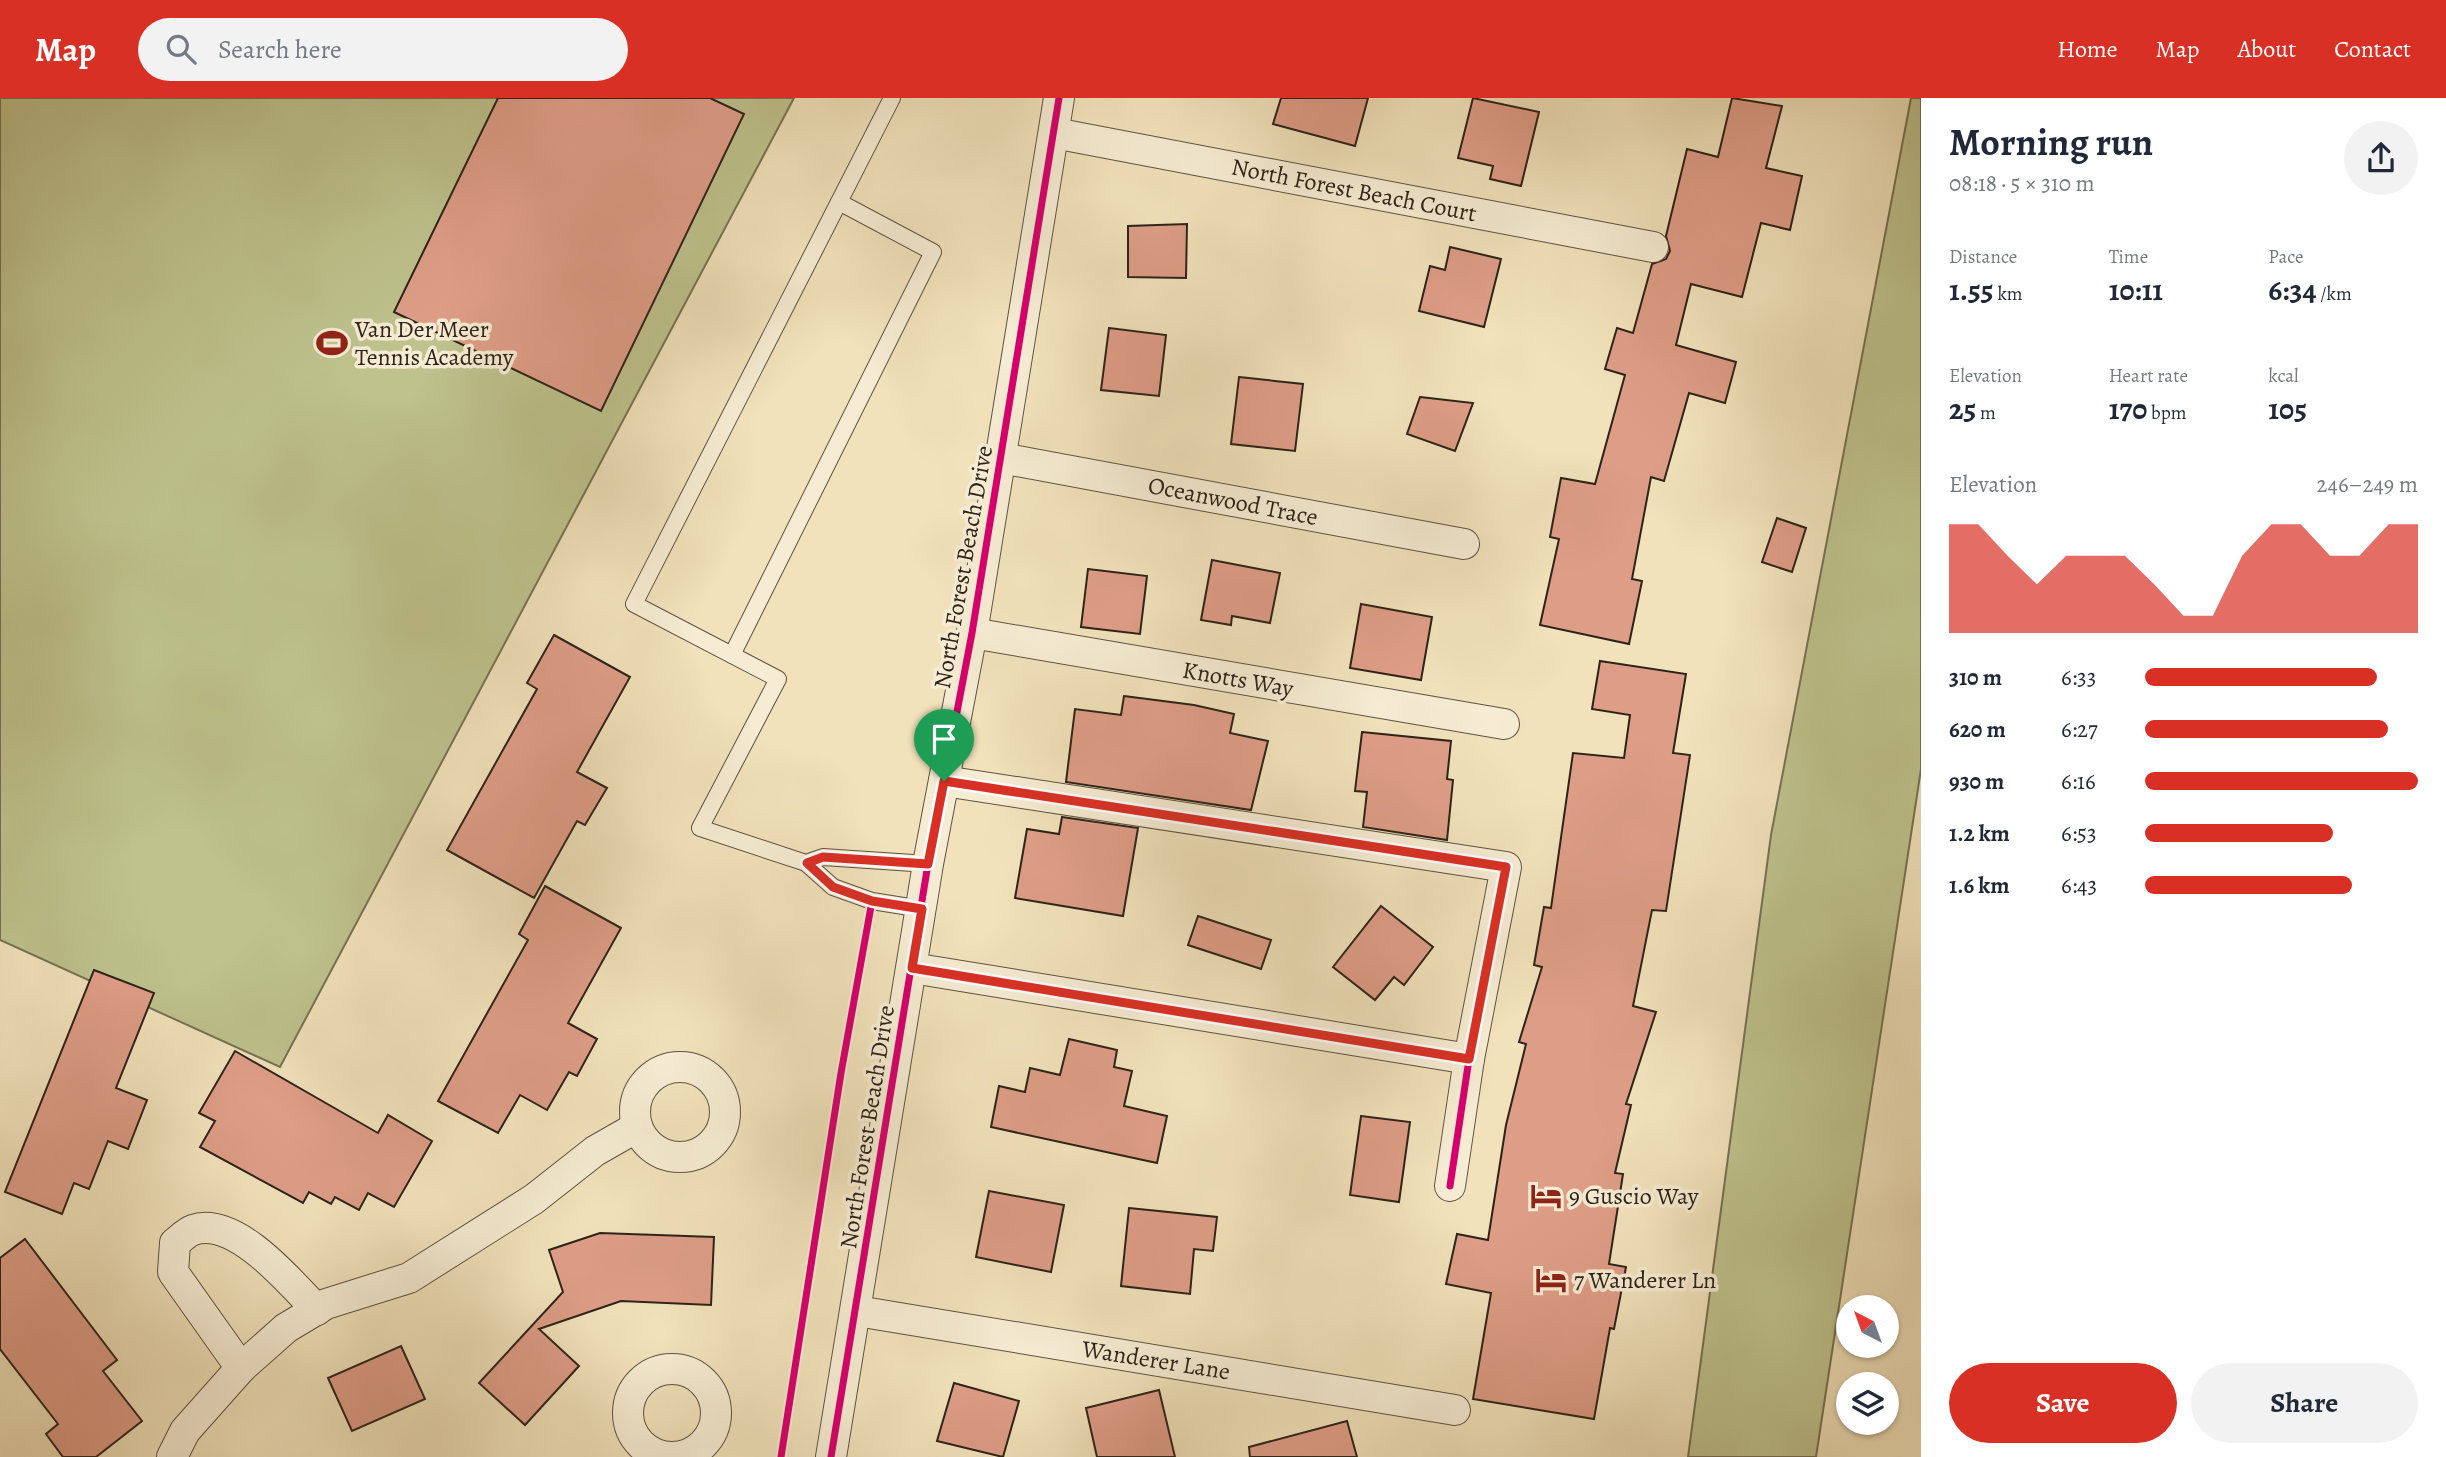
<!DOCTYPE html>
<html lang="en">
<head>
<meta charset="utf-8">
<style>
	body { margin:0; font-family:Alegreya,serif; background:#f2f2f3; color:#1f2937; height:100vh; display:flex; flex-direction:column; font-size:26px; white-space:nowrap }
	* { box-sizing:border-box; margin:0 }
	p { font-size:23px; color:#747a83 }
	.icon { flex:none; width:38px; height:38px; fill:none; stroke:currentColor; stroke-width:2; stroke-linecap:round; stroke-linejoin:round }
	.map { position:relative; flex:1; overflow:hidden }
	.panel { display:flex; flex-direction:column; background:#fff; width:525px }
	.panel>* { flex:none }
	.needle { width:46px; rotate:319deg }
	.tools { position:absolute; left:1836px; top:1197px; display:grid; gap:14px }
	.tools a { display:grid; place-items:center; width:63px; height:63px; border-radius:50%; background:#fff; box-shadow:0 2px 5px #0004; font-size:35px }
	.pin { position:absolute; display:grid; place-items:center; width:60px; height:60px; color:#fff; margin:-72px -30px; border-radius:50% 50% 50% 0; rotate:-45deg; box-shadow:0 0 7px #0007 }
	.pin .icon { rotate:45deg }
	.round { display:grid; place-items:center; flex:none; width:74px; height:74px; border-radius:37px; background:#f2f2f3 }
	.overview { display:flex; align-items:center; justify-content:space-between; height:119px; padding:0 28px }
	h1 { font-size:38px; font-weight:700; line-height:52px }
	.figures { display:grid; grid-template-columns:repeat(3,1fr); gap:10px; height:119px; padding:7px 28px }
	.figures div { display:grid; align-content:center }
	.figures b { font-size:30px; font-weight:700 }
	.figures small { font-size:19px; font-weight:400 }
	.figures p { font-size:19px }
	.chart { height:196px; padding:14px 28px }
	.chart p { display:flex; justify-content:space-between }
	.chart svg { width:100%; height:126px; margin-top:7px; fill:#d93025; opacity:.7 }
	.action { display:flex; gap:14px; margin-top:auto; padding:14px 28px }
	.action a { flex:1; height:80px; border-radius:42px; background:#d93025; color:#fff; font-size:28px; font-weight:700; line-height:80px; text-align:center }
	.action a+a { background:#f2f2f3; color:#1f2937 }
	ul { padding:0 28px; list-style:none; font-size:23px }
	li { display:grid; grid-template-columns:112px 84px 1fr; align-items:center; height:52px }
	li i { height:18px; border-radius:9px; background:#d93025 }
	header { display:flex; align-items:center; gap:42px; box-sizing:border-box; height:98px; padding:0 35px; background:#d93025; color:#fff }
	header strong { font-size:33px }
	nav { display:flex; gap:38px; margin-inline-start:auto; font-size:24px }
	.search { width:490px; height:63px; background:#f2f2f3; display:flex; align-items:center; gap:18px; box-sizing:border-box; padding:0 24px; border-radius:38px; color:#747a83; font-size:26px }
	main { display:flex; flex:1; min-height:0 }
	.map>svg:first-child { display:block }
	.green { fill:#bec28d; stroke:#767253; stroke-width:2 }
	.building { fill:#de9d87; stroke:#2d2319; stroke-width:2 }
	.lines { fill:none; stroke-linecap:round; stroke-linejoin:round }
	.service-casing { stroke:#5e5342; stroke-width:18 }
	.minor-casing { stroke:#5e5342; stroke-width:32 }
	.service { stroke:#f6ecd3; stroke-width:16 }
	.minor { stroke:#f6ecd3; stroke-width:30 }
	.cycleway-casing { stroke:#f6ecd3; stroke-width:11 }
	.cycleway { stroke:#d6006c; stroke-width:7 }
	.route-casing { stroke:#fff; stroke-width:14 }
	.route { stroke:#d93025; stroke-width:9 }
	.labels { text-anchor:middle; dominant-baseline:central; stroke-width:7; stroke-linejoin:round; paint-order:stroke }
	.street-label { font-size:24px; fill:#2d2319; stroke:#f6ecd3 }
	.poi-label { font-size:24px; fill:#2d2319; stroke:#f6ecd3; text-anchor:start }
</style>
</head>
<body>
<header>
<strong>Map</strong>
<div class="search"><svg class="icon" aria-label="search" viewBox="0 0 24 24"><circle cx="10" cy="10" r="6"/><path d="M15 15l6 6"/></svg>Search here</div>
<nav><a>Home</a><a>Map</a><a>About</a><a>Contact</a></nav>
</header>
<main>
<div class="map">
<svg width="1921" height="1359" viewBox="0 0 1921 1359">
	<rect width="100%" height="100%" fill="#f1e2bb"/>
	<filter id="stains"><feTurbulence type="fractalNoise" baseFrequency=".00286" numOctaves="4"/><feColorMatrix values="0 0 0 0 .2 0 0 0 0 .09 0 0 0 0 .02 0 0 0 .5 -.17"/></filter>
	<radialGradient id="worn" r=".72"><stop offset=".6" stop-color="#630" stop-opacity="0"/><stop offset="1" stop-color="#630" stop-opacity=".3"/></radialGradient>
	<!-- green -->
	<g class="green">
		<path d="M0,0H794L280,969L0,842Z"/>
		<path d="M1911,0H1921V671L1816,1359H1688L1771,737Z"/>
	</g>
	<!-- building -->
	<g class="building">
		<path d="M498,0H710L744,16L601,313L394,214Z"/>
		<path d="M1281,0H1368L1355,48L1273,26Z"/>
		<path d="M1473,0L1539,14L1521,88L1490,81L1493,68L1458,60Z"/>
		<path d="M1732,0L1782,8L1766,70L1802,78L1790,132L1761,125L1742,199L1691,186L1676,247L1736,264L1725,305L1689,295L1664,383L1651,379L1632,481L1642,483L1629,546L1540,527L1559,441L1550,439L1561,380L1595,386L1625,277L1605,271L1617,230L1633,235L1652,166L1666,161L1670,153L1666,138L1687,51L1718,59Z"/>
		<path d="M1187,126L1186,180L1128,179V128Z"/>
		<path d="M1450,149L1501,161L1484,229L1419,213L1430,168L1445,172Z"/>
		<path d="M1109,230L1166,237L1159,298L1101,292Z"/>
		<path d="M1239,279L1303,286L1295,353L1231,346Z"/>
		<path d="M1420,299L1473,305L1455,353L1407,336Z"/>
		<path d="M1777,420L1806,430L1792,474L1762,464Z"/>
		<path d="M1212,462L1280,475L1270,525L1232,518L1231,527L1201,522Z"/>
		<path d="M1088,471L1147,478L1140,536L1081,529Z"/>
		<path d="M1361,506L1432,519L1421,582L1350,570Z"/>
		<path d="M554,537L630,579L577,674L607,690L585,727L577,723L534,800L447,752L537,591L527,585Z"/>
		<path d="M1600,563L1686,576L1673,655L1690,657L1666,813L1652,812L1633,908L1656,914L1626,1006L1631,1007L1615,1075L1623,1076L1609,1166L1626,1169L1614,1231L1610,1230L1594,1321L1473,1301L1491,1195L1446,1186L1457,1136L1488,1142L1506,1027L1526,946L1519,944L1542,869L1534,867L1544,809L1551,810L1573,655L1624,660L1630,617L1592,611Z"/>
		<path d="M1124,598L1194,607L1234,616L1230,635L1268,643L1251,712L1066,684L1075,611L1121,617Z"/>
		<path d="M1362,634L1451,643L1447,681L1453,682L1447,742L1363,729L1367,694L1355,693Z"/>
		<path d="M1062,719L1138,730L1123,818L1015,800L1027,731L1059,736Z"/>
		<path d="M545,788L621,830L568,925L597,941L577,978L569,974L547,1012L520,997L498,1035L438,1003L528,842L519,836Z"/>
		<path d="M1381,808L1433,849L1404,887L1394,879L1375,902L1333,869Z"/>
		<path d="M1198,818L1271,842L1261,871L1188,847Z"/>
		<path d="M94,872L154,895L116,990L147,1002L128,1051L108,1043L89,1091L74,1085L62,1116L5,1094Z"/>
		<path d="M1069,941L1117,952L1114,969L1132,973L1124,1008L1167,1018L1157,1065L991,1029L999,988L1025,994L1030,970L1060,977Z"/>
		<path d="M235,953L378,1035L388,1017L432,1043L394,1109L368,1095L359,1112L335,1099L331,1106L309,1094L303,1105L200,1049L215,1023L199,1015Z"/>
		<path d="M1361,1018L1410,1024L1399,1104L1350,1097Z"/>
		<path d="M989,1093L1064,1107L1051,1174L976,1159Z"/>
		<path d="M1129,1110L1217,1119L1213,1153L1194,1151L1190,1196L1121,1188Z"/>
		<path d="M600,1135L714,1139L711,1207L621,1203L539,1231L579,1268L525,1327L479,1285L563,1194L549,1152Z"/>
		<path d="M25,1141L117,1262L103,1273L142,1323L96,1359H63L46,1336L58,1326L0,1251V1160Z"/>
		<path d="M401,1248L425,1301L352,1333L328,1280Z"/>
		<path d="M954,1285L1019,1303L1003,1359L937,1343Z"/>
		<path d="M1159,1292L1175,1359H1097L1086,1310Z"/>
		<path d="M1347,1323L1357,1359H1250L1249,1349Z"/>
	</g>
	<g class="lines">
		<defs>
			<g id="service">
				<path d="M892,0L634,506L778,581L700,730L806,765L833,789L872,803L922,811"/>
				<path d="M732,557L933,154L839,104"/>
				<path d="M806,765L823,759L928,766"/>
			</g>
			<g id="minor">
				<path d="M1054,35L1653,149"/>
				<path d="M1001,360L1464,446"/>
				<path d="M972,535L1504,626"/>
				<path d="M944,683L1506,769L1469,961L1450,1088"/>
				<path d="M912,870L1469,961"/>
				<circle cx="680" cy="1014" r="45"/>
				<path d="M857,1213L1455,1312"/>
				<path d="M241,1270L173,1174L175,1145C180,1141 187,1134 193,1132C235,1117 291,1185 317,1212"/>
				<circle cx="672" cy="1315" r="44"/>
				<path d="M172,1359L185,1333L241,1270L286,1230L326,1206L409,1180L534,1101L595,1053L637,1029"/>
				<path d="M831,1359L928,766L972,535L1059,0"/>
			</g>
		</defs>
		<!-- service casing -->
		<use href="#service" class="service-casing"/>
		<!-- minor casing -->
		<use href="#minor" class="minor-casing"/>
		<!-- service -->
		<use href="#service" class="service"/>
		<!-- minor -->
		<use href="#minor" class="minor"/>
		<defs>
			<g id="cycleway">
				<path d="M944,683L1506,769L1469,961L1450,1088"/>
				<path d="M781,1359L841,975L872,803"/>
				<path d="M831,1359L928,766L972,535L1059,0"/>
			</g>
		</defs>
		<!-- cycleway casing -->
		<use href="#cycleway" class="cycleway-casing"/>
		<!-- cycleway -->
		<use href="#cycleway" class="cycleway"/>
	</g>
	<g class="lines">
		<defs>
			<path id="route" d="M944,683L1506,769L1469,961L912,870L922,811L872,803L833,789L807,765L823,759L928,766Z"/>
		</defs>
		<!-- route casing -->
		<use href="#route" class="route-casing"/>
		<!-- route -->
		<use href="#route" class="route"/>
	</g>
	<!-- icons -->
	<defs>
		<symbol id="stadium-bare" viewBox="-9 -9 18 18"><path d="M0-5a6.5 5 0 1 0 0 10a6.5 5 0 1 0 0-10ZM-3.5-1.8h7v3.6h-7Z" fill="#8f2418" stroke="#f6ecd3" stroke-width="2.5" paint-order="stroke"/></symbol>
		<symbol id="hotel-bare" viewBox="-9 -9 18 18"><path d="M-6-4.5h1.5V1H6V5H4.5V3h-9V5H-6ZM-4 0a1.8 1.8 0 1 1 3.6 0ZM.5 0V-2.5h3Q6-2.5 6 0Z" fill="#8f2418" stroke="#f6ecd3" stroke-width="2.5" paint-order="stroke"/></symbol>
	</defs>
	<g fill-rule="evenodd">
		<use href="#stadium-bare" x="310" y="223" width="44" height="44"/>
		<use href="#hotel-bare" x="1524" y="1076" width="44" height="44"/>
		<use href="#hotel-bare" x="1529" y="1160" width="44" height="44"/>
	</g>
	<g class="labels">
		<!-- street labels -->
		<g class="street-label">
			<text transform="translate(1354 92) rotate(11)">North Forest Beach Court</text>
			<text transform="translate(1233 403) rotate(11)">Oceanwood Trace</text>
			<text transform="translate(963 469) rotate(-80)">North Forest Beach Drive</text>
			<text transform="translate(1238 581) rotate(10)">Knotts Way</text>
			<text transform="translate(867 1029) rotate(-81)">North Forest Beach Drive</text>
			<text transform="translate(1156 1262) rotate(9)">Wanderer Lane</text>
		</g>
		<!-- poi labels -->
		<g class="poi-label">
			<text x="355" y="231">Van Der Meer<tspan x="355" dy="28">Tennis Academy</tspan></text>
			<text x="1569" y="1098">9 Guscio Way</text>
			<text x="1574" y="1182">7 Wanderer Ln</text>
		</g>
	</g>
	<rect width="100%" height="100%" filter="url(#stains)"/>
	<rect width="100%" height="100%" fill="url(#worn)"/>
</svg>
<div class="tools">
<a><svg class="needle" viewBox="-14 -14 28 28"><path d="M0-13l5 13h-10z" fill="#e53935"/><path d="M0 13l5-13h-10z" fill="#747a83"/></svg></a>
<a><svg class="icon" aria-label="layers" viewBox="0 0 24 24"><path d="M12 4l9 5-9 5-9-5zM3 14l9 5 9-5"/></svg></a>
</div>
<div class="pin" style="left:944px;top:683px;background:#1e9e55"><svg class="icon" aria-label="arrive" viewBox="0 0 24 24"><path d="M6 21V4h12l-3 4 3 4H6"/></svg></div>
</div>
<section class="panel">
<div class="overview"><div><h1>Morning run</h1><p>08:18 · 5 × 310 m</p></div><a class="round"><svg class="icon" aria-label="share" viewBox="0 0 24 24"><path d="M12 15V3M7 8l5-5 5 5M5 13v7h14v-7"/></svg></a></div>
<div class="figures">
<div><p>Distance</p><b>1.55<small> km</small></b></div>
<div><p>Time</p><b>10:11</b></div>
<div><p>Pace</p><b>6:34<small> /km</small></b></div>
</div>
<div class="figures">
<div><p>Elevation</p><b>25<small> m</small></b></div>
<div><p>Heart rate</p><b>170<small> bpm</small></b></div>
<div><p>kcal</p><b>105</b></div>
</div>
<div class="chart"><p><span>Elevation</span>246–249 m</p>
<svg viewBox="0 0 160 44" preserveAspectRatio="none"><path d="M0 44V6L10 6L20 17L30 27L40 17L50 17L60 17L70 27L80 38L90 38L100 17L110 6L120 6L130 17L140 17L150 6L160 6V44z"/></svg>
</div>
<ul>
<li><b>310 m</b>6:33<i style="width:85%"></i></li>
<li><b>620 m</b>6:27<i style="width:89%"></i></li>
<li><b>930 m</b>6:16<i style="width:100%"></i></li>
<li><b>1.2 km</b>6:53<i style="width:69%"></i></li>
<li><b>1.6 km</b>6:43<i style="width:76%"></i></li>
</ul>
<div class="action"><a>Save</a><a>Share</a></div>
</section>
</main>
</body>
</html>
